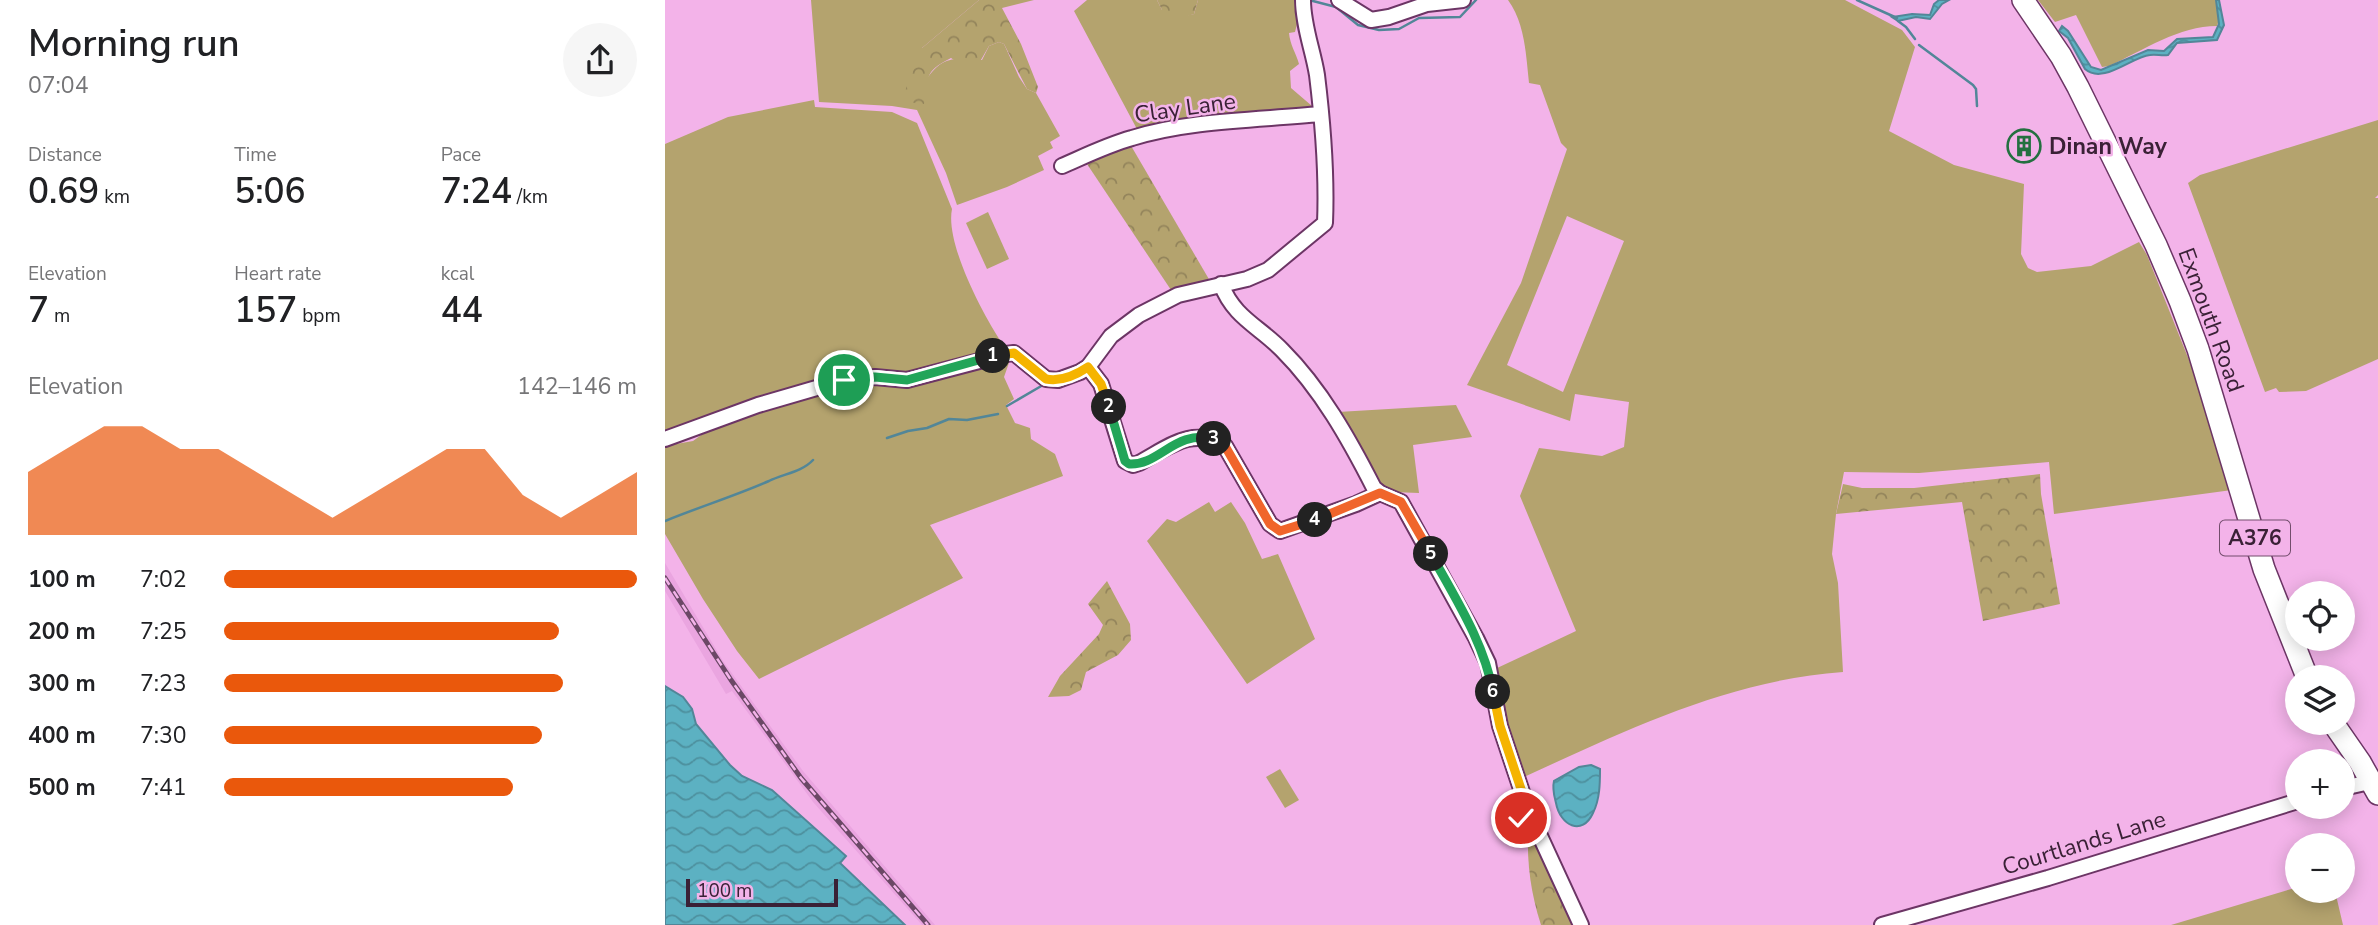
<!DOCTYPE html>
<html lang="en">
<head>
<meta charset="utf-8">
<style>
	body { margin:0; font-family:"Nunito Sans",sans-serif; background:#f6f6f6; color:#202124; height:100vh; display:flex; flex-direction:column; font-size:26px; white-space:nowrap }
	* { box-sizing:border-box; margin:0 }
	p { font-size:23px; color:#757577 }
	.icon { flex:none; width:38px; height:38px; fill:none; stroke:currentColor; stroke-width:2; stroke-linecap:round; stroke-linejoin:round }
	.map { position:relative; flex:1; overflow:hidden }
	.details { display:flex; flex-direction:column; background:#fff; width:665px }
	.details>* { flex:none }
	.controls { position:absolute; left:1620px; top:581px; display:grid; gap:14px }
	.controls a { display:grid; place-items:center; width:70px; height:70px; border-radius:50%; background:#fff; box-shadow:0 4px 18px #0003; font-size:35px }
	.scale { position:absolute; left:21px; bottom:18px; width:152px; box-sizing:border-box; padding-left:7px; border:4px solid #3a2136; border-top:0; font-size:19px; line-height:24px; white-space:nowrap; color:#3a2136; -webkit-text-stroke:5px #f3b3e9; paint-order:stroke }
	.pin { position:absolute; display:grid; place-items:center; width:60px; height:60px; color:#fff; margin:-30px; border:4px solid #fff; border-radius:50%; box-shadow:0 2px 7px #0007 }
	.km { position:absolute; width:35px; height:35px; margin:-18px; border-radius:50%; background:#222; color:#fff; font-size:19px; line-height:35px; text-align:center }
	.round { display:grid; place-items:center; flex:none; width:74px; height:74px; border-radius:37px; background:#f6f6f6 }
	.head { display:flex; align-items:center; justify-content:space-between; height:119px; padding:0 28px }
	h1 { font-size:38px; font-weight:600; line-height:52px }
	.stats { display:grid; grid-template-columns:repeat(3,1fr); gap:10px; height:119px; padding:7px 28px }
	.stats div { display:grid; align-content:center }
	.stats b { font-size:35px; font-weight:600 }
	.stats small { font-size:19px; font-weight:400 }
	.stats p { font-size:19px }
	.chart { height:196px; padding:14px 28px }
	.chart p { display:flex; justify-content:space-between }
	.chart svg { width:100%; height:126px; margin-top:7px; fill:#ea580c; opacity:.7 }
	ul { padding:0 28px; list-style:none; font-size:23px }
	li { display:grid; grid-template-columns:112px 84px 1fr; align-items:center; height:52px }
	li i { height:18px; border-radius:9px; background:#ea580c }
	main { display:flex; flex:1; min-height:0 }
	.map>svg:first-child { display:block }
	.built { fill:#eaa5e0 }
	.grass { fill:#b4a36e; fill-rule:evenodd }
	.forest { fill:url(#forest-crowns) }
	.water { fill:url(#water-waves); stroke:#528698; stroke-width:2 }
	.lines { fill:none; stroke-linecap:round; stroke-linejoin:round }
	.stream { stroke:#528698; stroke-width:2.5 }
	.minor-casing { stroke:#6c3565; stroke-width:18 }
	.highway-casing { stroke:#6c3565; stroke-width:24 }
	.minor { stroke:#fff; stroke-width:14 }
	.highway { stroke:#fff; stroke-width:21 }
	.rail-casing { stroke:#6b4866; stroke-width:5 }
	.rail { stroke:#f3b3e9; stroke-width:2.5; stroke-dasharray:8; stroke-linecap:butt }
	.split-1-casing { stroke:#fff; stroke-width:14 }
	.split-2-casing { stroke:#fff; stroke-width:14 }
	.split-3-casing { stroke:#fff; stroke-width:14 }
	.split-4-casing { stroke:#fff; stroke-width:14 }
	.split-5-casing { stroke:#fff; stroke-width:14 }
	.split-6-casing { stroke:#fff; stroke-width:14 }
	.split-7-casing { stroke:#fff; stroke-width:14 }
	.split-1 { stroke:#22a559; stroke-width:9 }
	.split-2 { stroke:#f5b400; stroke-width:9 }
	.split-3 { stroke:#22a559; stroke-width:9 }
	.split-4 { stroke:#f0652b; stroke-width:9 }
	.split-5 { stroke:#f0652b; stroke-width:9 }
	.split-6 { stroke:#22a559; stroke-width:9 }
	.split-7 { stroke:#f5b400; stroke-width:9 }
	.labels { text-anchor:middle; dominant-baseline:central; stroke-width:5; stroke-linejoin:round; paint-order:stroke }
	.shield { fill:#f3b3e9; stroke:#724d6c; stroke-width:2 }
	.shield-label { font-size:21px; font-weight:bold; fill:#3a2136 }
	.street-label { font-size:23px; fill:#3a2136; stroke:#f3b3e9 }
	.poi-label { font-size:23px; font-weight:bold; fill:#3a2136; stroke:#f3b3e9; text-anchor:start }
</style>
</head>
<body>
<main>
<section class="details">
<div class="head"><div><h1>Morning run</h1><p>07:04</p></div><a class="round"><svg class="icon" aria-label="share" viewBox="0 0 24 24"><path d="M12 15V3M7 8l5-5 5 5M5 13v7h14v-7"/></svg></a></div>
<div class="stats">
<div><p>Distance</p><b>0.69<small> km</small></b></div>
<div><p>Time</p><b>5:06</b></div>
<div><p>Pace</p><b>7:24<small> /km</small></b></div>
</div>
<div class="stats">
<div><p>Elevation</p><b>7<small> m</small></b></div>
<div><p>Heart rate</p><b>157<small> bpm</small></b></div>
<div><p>kcal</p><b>44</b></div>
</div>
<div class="chart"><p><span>Elevation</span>142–146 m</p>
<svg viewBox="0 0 160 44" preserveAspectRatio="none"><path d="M0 44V22L10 14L20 6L30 6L40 14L50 14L60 22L70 30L80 38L90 30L100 22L110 14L120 14L130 30L140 38L150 30L160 22V44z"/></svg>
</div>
<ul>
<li><b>100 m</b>7:02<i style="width:100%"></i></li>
<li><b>200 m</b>7:25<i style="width:81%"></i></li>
<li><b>300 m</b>7:23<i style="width:82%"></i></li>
<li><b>400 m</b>7:30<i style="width:77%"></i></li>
<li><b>500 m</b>7:41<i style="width:70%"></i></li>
</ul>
</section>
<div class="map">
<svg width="1713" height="925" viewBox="0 0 1713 925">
	<defs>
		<pattern id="forest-crowns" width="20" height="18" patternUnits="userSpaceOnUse" patternTransform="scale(1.75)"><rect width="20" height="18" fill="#b4a36e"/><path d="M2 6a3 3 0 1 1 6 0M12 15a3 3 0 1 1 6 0" fill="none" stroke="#93845b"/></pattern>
		<pattern id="water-waves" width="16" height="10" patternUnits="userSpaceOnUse" patternTransform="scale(1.75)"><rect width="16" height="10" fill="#5cb1c2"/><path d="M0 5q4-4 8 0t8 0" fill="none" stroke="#4d909e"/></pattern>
	</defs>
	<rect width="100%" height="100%" fill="#f3b3e9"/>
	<!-- built -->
	<path class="built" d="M0,563L58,661L138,771L270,925H257L148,802L67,691L61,694L0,591Z"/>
	<!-- grass -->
	<g class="grass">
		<path d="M146,0H314L257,48L261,94V80C278,55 290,58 317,60L324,46L334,42L339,44L354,77L362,89L371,93L395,136L385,142L388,148L373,156L379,170L342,187L292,205L281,173L252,110L227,106L154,102Z"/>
		<path d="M422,0H492L497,10V21L529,14L533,0H633L634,16L630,32L624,33C625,45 631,53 634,64L625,71L626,88L647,106L642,113L507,121L473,131L409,11Z"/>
		<path d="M843,0H1180L1237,30L1250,47L1224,131L1289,165L1359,184L1356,254L1363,268L1372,272L1426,266L1474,242L1482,255L1534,385L1567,490L1389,514L1384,462L1254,473L1179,472L1171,514L1167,554L1173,583L1178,672C1064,680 959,731 857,778L830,683V669L911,631L855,496L874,448L937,456L959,447L964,402L910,394L905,421L802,385L856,283L902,149L896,143L875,85L864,83C861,55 860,23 843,0ZM902,216L959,241L898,392L842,365Z"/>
		<path d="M1373,0H1551L1554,20L1552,26C1514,26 1479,50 1444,66L1437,67L1411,15L1390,22Z"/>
		<path d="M149,100L150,107L227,112L252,123L287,209C280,243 318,315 337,343L326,351L240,374L200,371L166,376L85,400L0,433V144L63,117Z"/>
		<path d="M1713,120V195L1710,198H1713V359L1641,391L1614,392L1611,388L1600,392L1523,183L1535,175Z"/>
		<path d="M323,212L344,259L322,269L301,223Z"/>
		<path d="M345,360L339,377L349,399L341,405L350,423L365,428L366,439L390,454L398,476L265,525L298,578L94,679L72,651L38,599L0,534V446L28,441L43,430L163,387Z"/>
		<path d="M791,405L807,437L748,445L754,493L727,492L717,485L691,438L673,412Z"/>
		<path d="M544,502L550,512L566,502L580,523L597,559L613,554L650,639L582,684L482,541L502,519L511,522Z"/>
		<path d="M615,769L634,800L620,808L601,777Z"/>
		<path d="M1633,887V891H1670L1678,925H1506Z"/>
	</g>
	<!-- forest -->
	<g class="forest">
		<path d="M314,0H369L337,8L356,44L373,87L371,93L362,89L339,44L334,42L324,46L313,65L301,68L286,58C256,73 266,77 259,104L243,102L240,91L257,48Z"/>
		<path d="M492,0H533L529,14L505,22L497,21V10Z"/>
		<path d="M465,144L545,281L508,293L420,161Z"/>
		<path d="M1375,474L1376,494L1395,604L1318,621L1297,502L1171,514L1178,484L1197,488H1249Z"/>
		<path d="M442,581L465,624L466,640L453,655L421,672L416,690L404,696L383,697L395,676L434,634L438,625L423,604Z"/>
		<path d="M863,833L873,839L912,925H876C866,894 862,865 863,833Z"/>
	</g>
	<!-- water -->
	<g class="water">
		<path d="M1274,0H1284L1277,4L1265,19L1251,17L1233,21L1227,17L1247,14L1265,15L1269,4Z"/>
		<path d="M1551,0H1554L1559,25L1552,40L1512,43L1503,55C1497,56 1491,54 1485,55C1466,57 1438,85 1420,69L1403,38L1394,31L1397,26L1403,31L1426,67L1436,70L1483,50L1499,51L1512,39L1548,37L1554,24Z"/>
		<path d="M0,686L18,697L27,709L31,724L65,765L77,776L107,790L181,856L175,863L240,925H0Z"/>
		<path d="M926,765L935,769C935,783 935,799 928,813C917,837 895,825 891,803C889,795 887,789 889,781L914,767Z"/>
	</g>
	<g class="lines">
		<!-- stream -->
		<g class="stream">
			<path d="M1192,0L1232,18"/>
			<path d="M648,1L671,7L693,25L714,30L734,29L754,18L795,17L811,0"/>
			<path d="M1233,21L1241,27L1250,39"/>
			<path d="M1254,45L1308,85L1311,89L1312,106"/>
			<path d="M342,406L378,385"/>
			<path d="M222,438L243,431L262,428L284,419L302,420L333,414"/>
			<path d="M0,521C34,507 70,496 104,481C118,474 137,472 148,460"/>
		</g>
		<defs>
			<g id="minor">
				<path d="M674,0L706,20L724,17L762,4L798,0"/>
				<path d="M397,166C420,156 442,145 467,138C524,120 595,120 655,114"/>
				<path d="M556,284C569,318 594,326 617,350C656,389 684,439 709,488L715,493L736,502L811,638L823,663L835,726L863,810L916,925"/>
				<path d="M423,367L436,384L460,461L468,465L474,463C504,447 527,426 560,446L605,524L615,531L691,504L715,493"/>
				<path d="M0,439L93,405L179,380L210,377L242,380L341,354L349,353L381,379L393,380L415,372L423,367L446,336L474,315L513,295L582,279L603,270L660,223C662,174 658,124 652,75C648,50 638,26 638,0"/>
				<path d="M1678,788L1713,780"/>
				<path d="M1217,925L1383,878L1633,801"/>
			</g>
			<g id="highway">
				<path d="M1358,0L1396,56L1413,87L1491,245L1515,301L1533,349L1599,569L1642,677"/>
				<path d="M1668,723L1695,762L1713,794"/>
			</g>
		</defs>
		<!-- minor casing -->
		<use href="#minor" class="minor-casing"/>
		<!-- highway casing -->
		<use href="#highway" class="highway-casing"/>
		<!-- minor -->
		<use href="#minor" class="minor"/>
		<!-- highway -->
		<use href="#highway" class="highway"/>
		<defs>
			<path id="rail" d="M0,578L66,680L136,778L263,925"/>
		</defs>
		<!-- rail casing -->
		<use href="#rail" class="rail-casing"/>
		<!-- rail -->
		<use href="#rail" class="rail"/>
	</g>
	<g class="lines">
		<defs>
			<path id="split-1" d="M179,380L210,377L242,380L328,356"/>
			<path id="split-2" d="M328,356L349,353L381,379C396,382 411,375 423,367L436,384L444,407"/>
			<path id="split-3" d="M444,407L460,461L464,464C494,466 510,429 549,439"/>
			<path id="split-4" d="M549,439L560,446L605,524L615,531L650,520"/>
			<path id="split-5" d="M650,520L715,493L736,502L766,554"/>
			<path id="split-6" d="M766,554C790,598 819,642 828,692"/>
			<path id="split-7" d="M828,692L835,726L863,810L856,818"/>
		</defs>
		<!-- split-1 casing -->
		<use href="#split-1" class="split-1-casing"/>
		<!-- split-2 casing -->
		<use href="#split-2" class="split-2-casing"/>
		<!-- split-3 casing -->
		<use href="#split-3" class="split-3-casing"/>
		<!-- split-4 casing -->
		<use href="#split-4" class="split-4-casing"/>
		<!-- split-5 casing -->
		<use href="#split-5" class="split-5-casing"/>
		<!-- split-6 casing -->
		<use href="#split-6" class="split-6-casing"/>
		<!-- split-7 casing -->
		<use href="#split-7" class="split-7-casing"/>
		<!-- split-1 -->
		<use href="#split-1" class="split-1"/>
		<!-- split-2 -->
		<use href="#split-2" class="split-2"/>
		<!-- split-3 -->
		<use href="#split-3" class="split-3"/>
		<!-- split-4 -->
		<use href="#split-4" class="split-4"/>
		<!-- split-5 -->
		<use href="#split-5" class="split-5"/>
		<!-- split-6 -->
		<use href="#split-6" class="split-6"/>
		<!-- split-7 -->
		<use href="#split-7" class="split-7"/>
	</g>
	<!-- icons -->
	<defs>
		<symbol id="building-ring" viewBox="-11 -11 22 22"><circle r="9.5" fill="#f3b3e9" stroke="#237040" stroke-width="1.5"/><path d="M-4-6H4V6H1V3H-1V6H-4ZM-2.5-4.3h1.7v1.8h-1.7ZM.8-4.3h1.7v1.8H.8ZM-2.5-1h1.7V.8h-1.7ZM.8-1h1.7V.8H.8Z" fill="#237040"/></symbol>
	</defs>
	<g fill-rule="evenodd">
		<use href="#building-ring" x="1340" y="127" width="38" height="38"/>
	</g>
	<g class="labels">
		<!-- shield labels -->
		<rect class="shield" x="1555" y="520.5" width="70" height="35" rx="5"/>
		<g class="shield-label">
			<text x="1590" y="538">A376</text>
		</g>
		<!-- street labels -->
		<g class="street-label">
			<text transform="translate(520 108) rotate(-8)">Clay Lane</text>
			<text transform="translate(1546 320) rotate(70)">Exmouth Road</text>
			<text transform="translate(1419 843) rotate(-17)">Courtlands Lane</text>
		</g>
		<!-- poi labels -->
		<g class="poi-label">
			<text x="1384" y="146">Dinan Way</text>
		</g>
	</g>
</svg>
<div class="controls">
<a><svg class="icon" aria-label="locate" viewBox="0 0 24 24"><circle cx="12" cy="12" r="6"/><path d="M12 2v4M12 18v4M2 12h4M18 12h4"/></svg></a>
<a><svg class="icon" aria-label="layers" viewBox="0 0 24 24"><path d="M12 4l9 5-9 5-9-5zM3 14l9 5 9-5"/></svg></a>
<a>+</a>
<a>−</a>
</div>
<div class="scale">100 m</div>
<div class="pin" style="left:179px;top:380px;background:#1e9e55"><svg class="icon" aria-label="arrive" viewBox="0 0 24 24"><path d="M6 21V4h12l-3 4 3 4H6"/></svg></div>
<div class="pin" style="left:856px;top:818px;background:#d93025"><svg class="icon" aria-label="check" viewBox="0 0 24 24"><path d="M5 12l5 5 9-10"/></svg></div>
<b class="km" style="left:328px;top:356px">1</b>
<b class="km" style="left:444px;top:407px">2</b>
<b class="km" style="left:549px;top:439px">3</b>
<b class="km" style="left:650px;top:520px">4</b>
<b class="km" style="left:766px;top:554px">5</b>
<b class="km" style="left:828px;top:692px">6</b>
</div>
</main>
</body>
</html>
